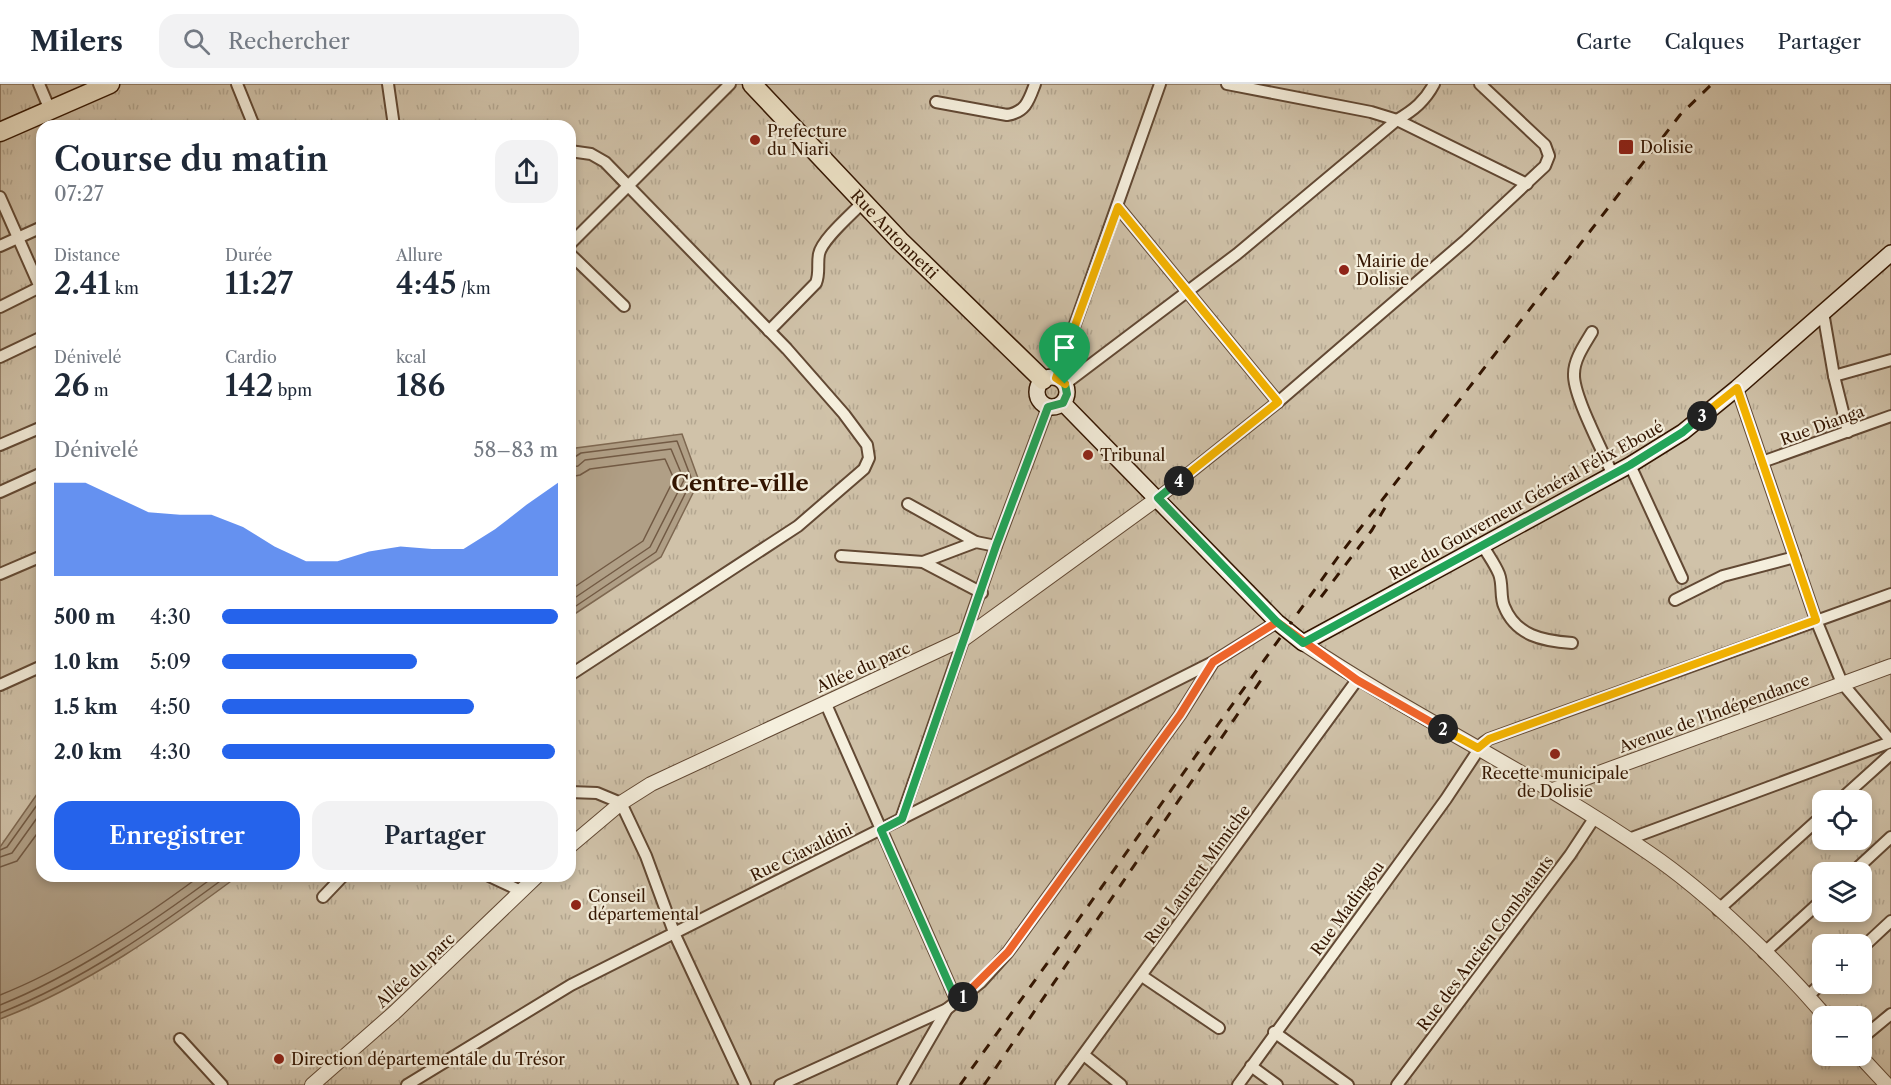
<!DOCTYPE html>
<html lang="fr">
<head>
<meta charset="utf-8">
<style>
	body { margin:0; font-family:"Libre Caslon Text",serif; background:#f2f2f3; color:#1f2937; height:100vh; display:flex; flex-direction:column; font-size:22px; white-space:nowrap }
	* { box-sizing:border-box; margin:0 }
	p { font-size:20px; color:#747a83 }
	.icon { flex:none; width:33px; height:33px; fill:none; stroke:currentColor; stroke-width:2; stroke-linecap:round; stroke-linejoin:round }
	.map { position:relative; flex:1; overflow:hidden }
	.side { position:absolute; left:36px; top:36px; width:540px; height:762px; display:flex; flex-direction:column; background:#fff; border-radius:18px; box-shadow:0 3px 9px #0003 }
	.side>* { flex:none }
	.buttons { position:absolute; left:1812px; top:706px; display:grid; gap:12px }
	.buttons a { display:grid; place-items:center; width:60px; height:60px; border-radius:12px; background:#fff; box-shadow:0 3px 9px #0003; font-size:30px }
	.pin { position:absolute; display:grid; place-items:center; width:51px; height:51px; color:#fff; margin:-62px -26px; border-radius:50% 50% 50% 0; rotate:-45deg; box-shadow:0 0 6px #0007 }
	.pin .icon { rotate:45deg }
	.km { position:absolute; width:30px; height:30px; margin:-15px; border-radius:50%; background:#222; color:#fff; font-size:16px; line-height:30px; text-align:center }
	.round { display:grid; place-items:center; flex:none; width:63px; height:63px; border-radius:18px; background:#f2f2f3 }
	.overview { display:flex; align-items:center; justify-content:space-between; height:102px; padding:0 18px }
	h1 { font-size:33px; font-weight:600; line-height:45px }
	.metrics { display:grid; grid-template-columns:repeat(3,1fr); gap:9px; height:102px; padding:6px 18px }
	.metrics div { display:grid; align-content:center }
	.metrics b { font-size:30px; font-weight:600 }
	.metrics small { font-size:16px; font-weight:400 }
	.metrics p { font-size:16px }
	.chart { height:168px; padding:12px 18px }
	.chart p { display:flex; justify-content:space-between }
	.chart svg { width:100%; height:108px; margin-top:6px; fill:#2563eb; opacity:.7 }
	.cta { display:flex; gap:12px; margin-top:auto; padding:12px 18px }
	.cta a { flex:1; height:69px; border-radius:18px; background:#2563eb; color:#fff; font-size:24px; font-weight:600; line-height:69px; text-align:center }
	.cta a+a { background:#f2f2f3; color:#1f2937 }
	ul { padding:0 18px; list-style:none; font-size:20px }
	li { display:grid; grid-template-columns:96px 72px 1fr; align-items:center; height:45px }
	li i { height:15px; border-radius:8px; background:#2563eb }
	header { display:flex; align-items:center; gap:36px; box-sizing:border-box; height:84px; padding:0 30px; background:#fff; border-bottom:2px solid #e0e1e3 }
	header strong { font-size:28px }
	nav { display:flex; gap:33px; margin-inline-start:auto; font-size:21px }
	.search { width:420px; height:54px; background:#f2f2f3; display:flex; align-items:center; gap:15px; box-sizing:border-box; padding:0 21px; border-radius:18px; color:#747a83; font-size:22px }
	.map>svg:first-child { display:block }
	.grass { fill:url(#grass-tufts); stroke:#826c55; stroke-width:1.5; fill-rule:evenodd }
	.water { fill:#b09f86; stroke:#7e6851; stroke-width:1.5 }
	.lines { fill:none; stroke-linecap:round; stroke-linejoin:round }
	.shore { stroke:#725a44; stroke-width:1.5 }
	.minor-casing { stroke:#624934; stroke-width:14 }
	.tertiary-casing { stroke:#624934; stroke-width:16 }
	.secondary-casing { stroke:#331501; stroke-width:18 }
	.trunk-casing { stroke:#331501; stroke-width:21 }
	.minor { stroke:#f5efdd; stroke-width:10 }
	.tertiary { stroke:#f5efdd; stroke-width:14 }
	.secondary { stroke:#f5efdd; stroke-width:15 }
	.trunk { stroke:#f0e6cb; stroke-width:18 }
	.rail { stroke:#331501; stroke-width:3; stroke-dasharray:10 10; stroke-linecap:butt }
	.split-1-casing { stroke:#fff; stroke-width:12 }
	.split-2-casing { stroke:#fff; stroke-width:12 }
	.split-3-casing { stroke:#fff; stroke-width:12 }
	.split-4-casing { stroke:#fff; stroke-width:12 }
	.split-5-casing { stroke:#fff; stroke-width:12 }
	.split-1 { stroke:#22a559; stroke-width:8 }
	.split-2 { stroke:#f0652b; stroke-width:8 }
	.split-3 { stroke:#f5b400; stroke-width:8 }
	.split-4 { stroke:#22a559; stroke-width:8 }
	.split-5 { stroke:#f5b400; stroke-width:8 }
	.poi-dot { fill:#8f2418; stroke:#f5efdd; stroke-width:2 }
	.labels { text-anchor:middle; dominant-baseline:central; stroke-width:4.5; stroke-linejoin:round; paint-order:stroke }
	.poi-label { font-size:16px; fill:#331501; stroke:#f5efdd; text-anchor:start }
	.street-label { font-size:16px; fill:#331501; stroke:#f5efdd }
	.district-label { font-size:22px; font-weight:bold; fill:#331501; stroke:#f5efdd }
</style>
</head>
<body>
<header>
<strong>Milers</strong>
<div class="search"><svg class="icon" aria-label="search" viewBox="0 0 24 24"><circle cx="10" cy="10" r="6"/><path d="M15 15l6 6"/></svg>Rechercher</div>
<nav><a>Carte</a><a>Calques</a><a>Partager</a></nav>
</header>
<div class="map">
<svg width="1891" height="1001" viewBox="0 0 1891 1001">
	<defs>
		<pattern id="grass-tufts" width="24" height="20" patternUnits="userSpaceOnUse" patternTransform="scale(1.5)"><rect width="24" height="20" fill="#d0c2a9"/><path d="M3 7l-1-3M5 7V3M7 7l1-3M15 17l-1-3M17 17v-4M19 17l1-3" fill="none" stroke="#b3a690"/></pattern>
	</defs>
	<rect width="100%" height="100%" fill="#f0e6cb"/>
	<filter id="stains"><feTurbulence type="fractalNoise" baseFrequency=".00333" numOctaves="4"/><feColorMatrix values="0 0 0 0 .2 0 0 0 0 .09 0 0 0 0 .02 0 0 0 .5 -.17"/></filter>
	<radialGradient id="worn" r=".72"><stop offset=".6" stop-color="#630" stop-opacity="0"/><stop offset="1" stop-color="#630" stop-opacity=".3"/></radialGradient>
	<!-- grass -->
	<path class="grass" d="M0,0H1891V1001H0ZM42,42H570V792H42ZM1822,717H1862V756H1822ZM1822,789H1862V828H1822ZM1822,861H1862V900H1822ZM1822,933H1862V972H1822Z"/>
	<!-- water -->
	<g class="water">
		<path d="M682,350L699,397L661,473L570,533V375L576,364Z"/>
		<path d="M42,703V792H238C164,847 86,902 0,935V763Z"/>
	</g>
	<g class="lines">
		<!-- shore -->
		<g class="shore">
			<path d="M570,376L581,369L677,357L692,396L656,468L570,526"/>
			<path d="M570,383L578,382L585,376L671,365L684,396L650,463L570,517"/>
			<path d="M570,393L580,391L590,385L665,375L674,395L643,457L570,506"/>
			<path d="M0,766L7,763L42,714"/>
			<path d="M0,773L12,769L42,727"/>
			<path d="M0,783L17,777L42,743"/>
			<path d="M0,911C66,885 142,835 200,792"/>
			<path d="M0,921C75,891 150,840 215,792"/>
			<path d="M0,929C82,897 157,844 227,792"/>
		</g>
		<defs>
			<g id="minor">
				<path d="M39,0L50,26"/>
				<path d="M237,0L254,42"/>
				<path d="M388,0L394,42"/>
				<path d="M1227,0L1371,28L1397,36L1527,100"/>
				<path d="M936,18L1007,31C1026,28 1029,16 1035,0"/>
				<path d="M570,67L591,70L605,78L787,265L844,330L867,361L869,374L864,385L798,442L570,591"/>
				<path d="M0,113L42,208"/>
				<path d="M1118,123L1278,318"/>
				<path d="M570,160L730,0"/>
				<path d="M0,162L42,143"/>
				<path d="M570,170L624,222"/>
				<path d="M0,223L40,203"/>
				<path d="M1823,228L1834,292L1848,348"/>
				<path d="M769,247L816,199C820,189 817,180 819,170C822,155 852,130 863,118"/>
				<path d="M1592,248C1585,260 1574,275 1574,290C1573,312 1603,366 1612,390"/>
				<path d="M0,273L42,253"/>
				<path d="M1834,292L1891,276"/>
				<path d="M1056,294L1160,0"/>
				<path d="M1065,300L1237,170L1397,36C1414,26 1425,17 1434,0"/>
				<path d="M1737,304L1816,536L1842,599L1891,657"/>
				<path d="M0,361L42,343"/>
				<path d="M1762,378L1891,332"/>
				<path d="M1630,381L1682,494"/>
				<path d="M0,408L42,389"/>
				<path d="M1158,414L1278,318L1466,156L1545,82L1549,72L1545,61L1480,0"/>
				<path d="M908,420L976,458"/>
				<path d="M1483,462C1488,471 1495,480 1499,490C1503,500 1500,513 1504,522C1516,552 1543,557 1572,559"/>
				<path d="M841,472L923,478L982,509"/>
				<path d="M923,478L976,458L996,462"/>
				<path d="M0,490L42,472"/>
				<path d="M1675,516L1723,492L1795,473"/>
				<path d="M0,601L42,582"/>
				<path d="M825,618L957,918"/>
				<path d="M570,708L597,709L621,719L646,772L675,851L745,1001"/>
				<path d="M1839,717L1891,670"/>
				<path d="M901,735L996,462L1048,323"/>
				<path d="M1629,755L1891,658"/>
				<path d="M1852,789L1891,753"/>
				<path d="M489,792L521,807"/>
				<path d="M323,813L343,792"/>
				<path d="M1718,826L1822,732"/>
				<path d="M1862,864L1891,837"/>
				<path d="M1764,869L1822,816"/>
				<path d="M1142,892L1219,944"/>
				<path d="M1808,912L1822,899"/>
				<path d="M1274,948L1348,1001"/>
				<path d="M1862,954L1891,930"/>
				<path d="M180,955L222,1001"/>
				<path d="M1084,971L1121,1001"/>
				<path d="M1251,982L1277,1001"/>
				<path d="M407,1001L571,901L1213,578L1277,538"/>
				<path d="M780,1001L947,925"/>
				<path d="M903,1001L947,925L981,898L1008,868L1180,631L1212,580"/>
				<path d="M1061,1001L1357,596"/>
				<path d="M1238,1001L1446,715L1483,659L1489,655L1891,510"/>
				<path d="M1397,1001L1570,771L1595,733"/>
			</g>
			<g id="tertiary">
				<path d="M1303,559C1415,634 1538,692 1649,769C1708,809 1780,879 1826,933"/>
				<path d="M1550,707L1891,582"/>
				<path d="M570,762L621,719L651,700L965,554L1158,414"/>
				<path d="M1860,972L1887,1001"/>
				<path d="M312,1001L394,929L537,792"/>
			</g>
			<g id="secondary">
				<circle cx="1052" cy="308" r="15"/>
				<path d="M1063,319L1277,538L1303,559L1630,381L1683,348L1737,304L1891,169"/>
			</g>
			<g id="trunk">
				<path id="s1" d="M752,0L900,157L1043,296"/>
				<path d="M0,48L110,0"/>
			</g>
		</defs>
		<!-- minor casing -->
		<use href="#minor" class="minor-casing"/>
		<!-- tertiary casing -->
		<use href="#tertiary" class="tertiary-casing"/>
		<!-- secondary casing -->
		<use href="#secondary" class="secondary-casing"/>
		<!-- trunk casing -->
		<use href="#trunk" class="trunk-casing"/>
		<!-- minor -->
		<use href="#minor" class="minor"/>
		<!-- tertiary -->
		<use href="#tertiary" class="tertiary"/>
		<!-- secondary -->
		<use href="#secondary" class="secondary"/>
		<!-- trunk -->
		<use href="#trunk" class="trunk"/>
		<!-- rail -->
		<g class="rail">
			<path d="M1321,513L1372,446L1390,415"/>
			<path d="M960,1001L1338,473L1680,31L1712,0"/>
			<path d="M984,1001L1261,596"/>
		</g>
	</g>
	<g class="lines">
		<defs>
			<path id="split-1" d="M963,913L957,918L881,746L902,735L996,462L1048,323L1063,319L1067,310L1065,300"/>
			<path id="split-2" d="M963,913L1008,868L1180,631L1213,578L1277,538L1357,596L1443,645"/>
			<path id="split-3" d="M1443,645L1478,664L1489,655L1816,536L1737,304L1702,332"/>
			<path id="split-4" d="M1179,397L1158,414L1277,538L1303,559L1630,381L1683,348L1702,332"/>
			<path id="split-5" d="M1065,300L1056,294L1118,123L1278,318L1179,397"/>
		</defs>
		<!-- split-1 casing -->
		<use href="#split-1" class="split-1-casing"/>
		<!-- split-2 casing -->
		<use href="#split-2" class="split-2-casing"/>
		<!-- split-3 casing -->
		<use href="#split-3" class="split-3-casing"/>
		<!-- split-4 casing -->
		<use href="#split-4" class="split-4-casing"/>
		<!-- split-5 casing -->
		<use href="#split-5" class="split-5-casing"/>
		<!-- split-1 -->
		<use href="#split-1" class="split-1"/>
		<!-- split-2 -->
		<use href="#split-2" class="split-2"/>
		<!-- split-3 -->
		<use href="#split-3" class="split-3"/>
		<!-- split-4 -->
		<use href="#split-4" class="split-4"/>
		<!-- split-5 -->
		<use href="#split-5" class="split-5"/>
	</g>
	<!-- markers -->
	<g class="poi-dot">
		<circle cx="755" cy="56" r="6"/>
		<rect x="1618" y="55" width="16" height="16" rx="3"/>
		<circle cx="1344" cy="186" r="6"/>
		<circle cx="1088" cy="371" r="6"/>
		<circle cx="1555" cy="670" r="6"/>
		<circle cx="576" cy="821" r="6"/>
		<circle cx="279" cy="975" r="6"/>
	</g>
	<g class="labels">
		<!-- poi labels -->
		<g class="poi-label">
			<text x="767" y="47">Prefecture<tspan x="767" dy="18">du Niari</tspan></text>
			<text x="1640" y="63">Dolisie</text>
			<text x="1356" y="177">Mairie de<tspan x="1356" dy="18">Dolisie</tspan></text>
			<text x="1100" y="371">Tribunal</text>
			<text x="1555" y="689" text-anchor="middle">Recette municipale<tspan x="1555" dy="18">de Dolisie</tspan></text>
			<text x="588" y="812">Conseil<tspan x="588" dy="18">départemental</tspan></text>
			<text x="291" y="975">Direction départementale du Trésor</text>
		</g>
		<!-- street labels -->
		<g class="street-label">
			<text stroke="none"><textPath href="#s1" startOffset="207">Rue Antonnetti</textPath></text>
			<text transform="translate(1822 341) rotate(-20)">Rue Dianga</text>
			<text transform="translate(1526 416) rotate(-29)">Rue du Gouverneur Général Félix Eboué</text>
			<text transform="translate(863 583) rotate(-24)">Allée du parc</text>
			<text transform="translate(1714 629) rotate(-20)">Avenue de l'Indépendance</text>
			<text transform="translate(801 768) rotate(-26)">Rue Ciavaldini</text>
			<text transform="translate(1197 790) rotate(-54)">Rue Laurent Mimiche</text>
			<text transform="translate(1347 824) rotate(-54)">Rue Madingou</text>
			<text transform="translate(1485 859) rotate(-53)">Rue des Ancien Combatants</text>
			<text transform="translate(415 886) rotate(-43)">Allée du parc</text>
		</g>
		<!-- district labels -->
		<g class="district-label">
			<text x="740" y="399">Centre-ville</text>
		</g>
	</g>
	<rect width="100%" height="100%" filter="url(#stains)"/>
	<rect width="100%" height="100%" fill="url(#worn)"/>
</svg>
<div class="buttons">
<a><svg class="icon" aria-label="locate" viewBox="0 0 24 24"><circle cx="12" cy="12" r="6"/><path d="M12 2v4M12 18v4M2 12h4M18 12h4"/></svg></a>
<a><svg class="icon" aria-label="layers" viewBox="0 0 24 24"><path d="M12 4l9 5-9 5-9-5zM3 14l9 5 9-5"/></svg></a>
<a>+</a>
<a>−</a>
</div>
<div class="pin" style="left:1065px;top:300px;background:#1e9e55"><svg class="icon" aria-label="arrive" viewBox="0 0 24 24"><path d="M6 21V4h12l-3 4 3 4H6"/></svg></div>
<b class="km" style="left:963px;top:913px">1</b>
<b class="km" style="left:1443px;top:645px">2</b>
<b class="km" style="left:1702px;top:332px">3</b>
<b class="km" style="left:1179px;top:397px">4</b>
<section class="side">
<div class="overview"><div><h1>Course du matin</h1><p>07:27</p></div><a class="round"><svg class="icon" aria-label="share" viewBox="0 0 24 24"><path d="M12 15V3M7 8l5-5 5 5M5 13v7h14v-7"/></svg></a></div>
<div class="metrics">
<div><p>Distance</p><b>2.41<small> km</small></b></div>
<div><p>Durée</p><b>11:27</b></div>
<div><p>Allure</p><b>4:45<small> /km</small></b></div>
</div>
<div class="metrics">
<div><p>Dénivelé</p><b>26<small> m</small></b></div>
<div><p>Cardio</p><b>142<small> bpm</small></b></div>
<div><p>kcal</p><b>186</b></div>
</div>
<div class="chart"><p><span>Dénivelé</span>58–83 m</p>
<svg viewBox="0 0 160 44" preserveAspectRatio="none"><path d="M0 44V6L10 6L20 12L30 18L40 19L50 19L60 24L70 32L80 38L90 38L100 34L110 32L120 33L130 33L140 25L150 15L160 6V44z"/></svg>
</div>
<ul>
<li><b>500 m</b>4:30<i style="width:100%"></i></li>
<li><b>1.0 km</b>5:09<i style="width:58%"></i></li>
<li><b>1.5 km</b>4:50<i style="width:75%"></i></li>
<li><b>2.0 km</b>4:30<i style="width:99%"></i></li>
</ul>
<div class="cta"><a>Enregistrer</a><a>Partager</a></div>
</section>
</div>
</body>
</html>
